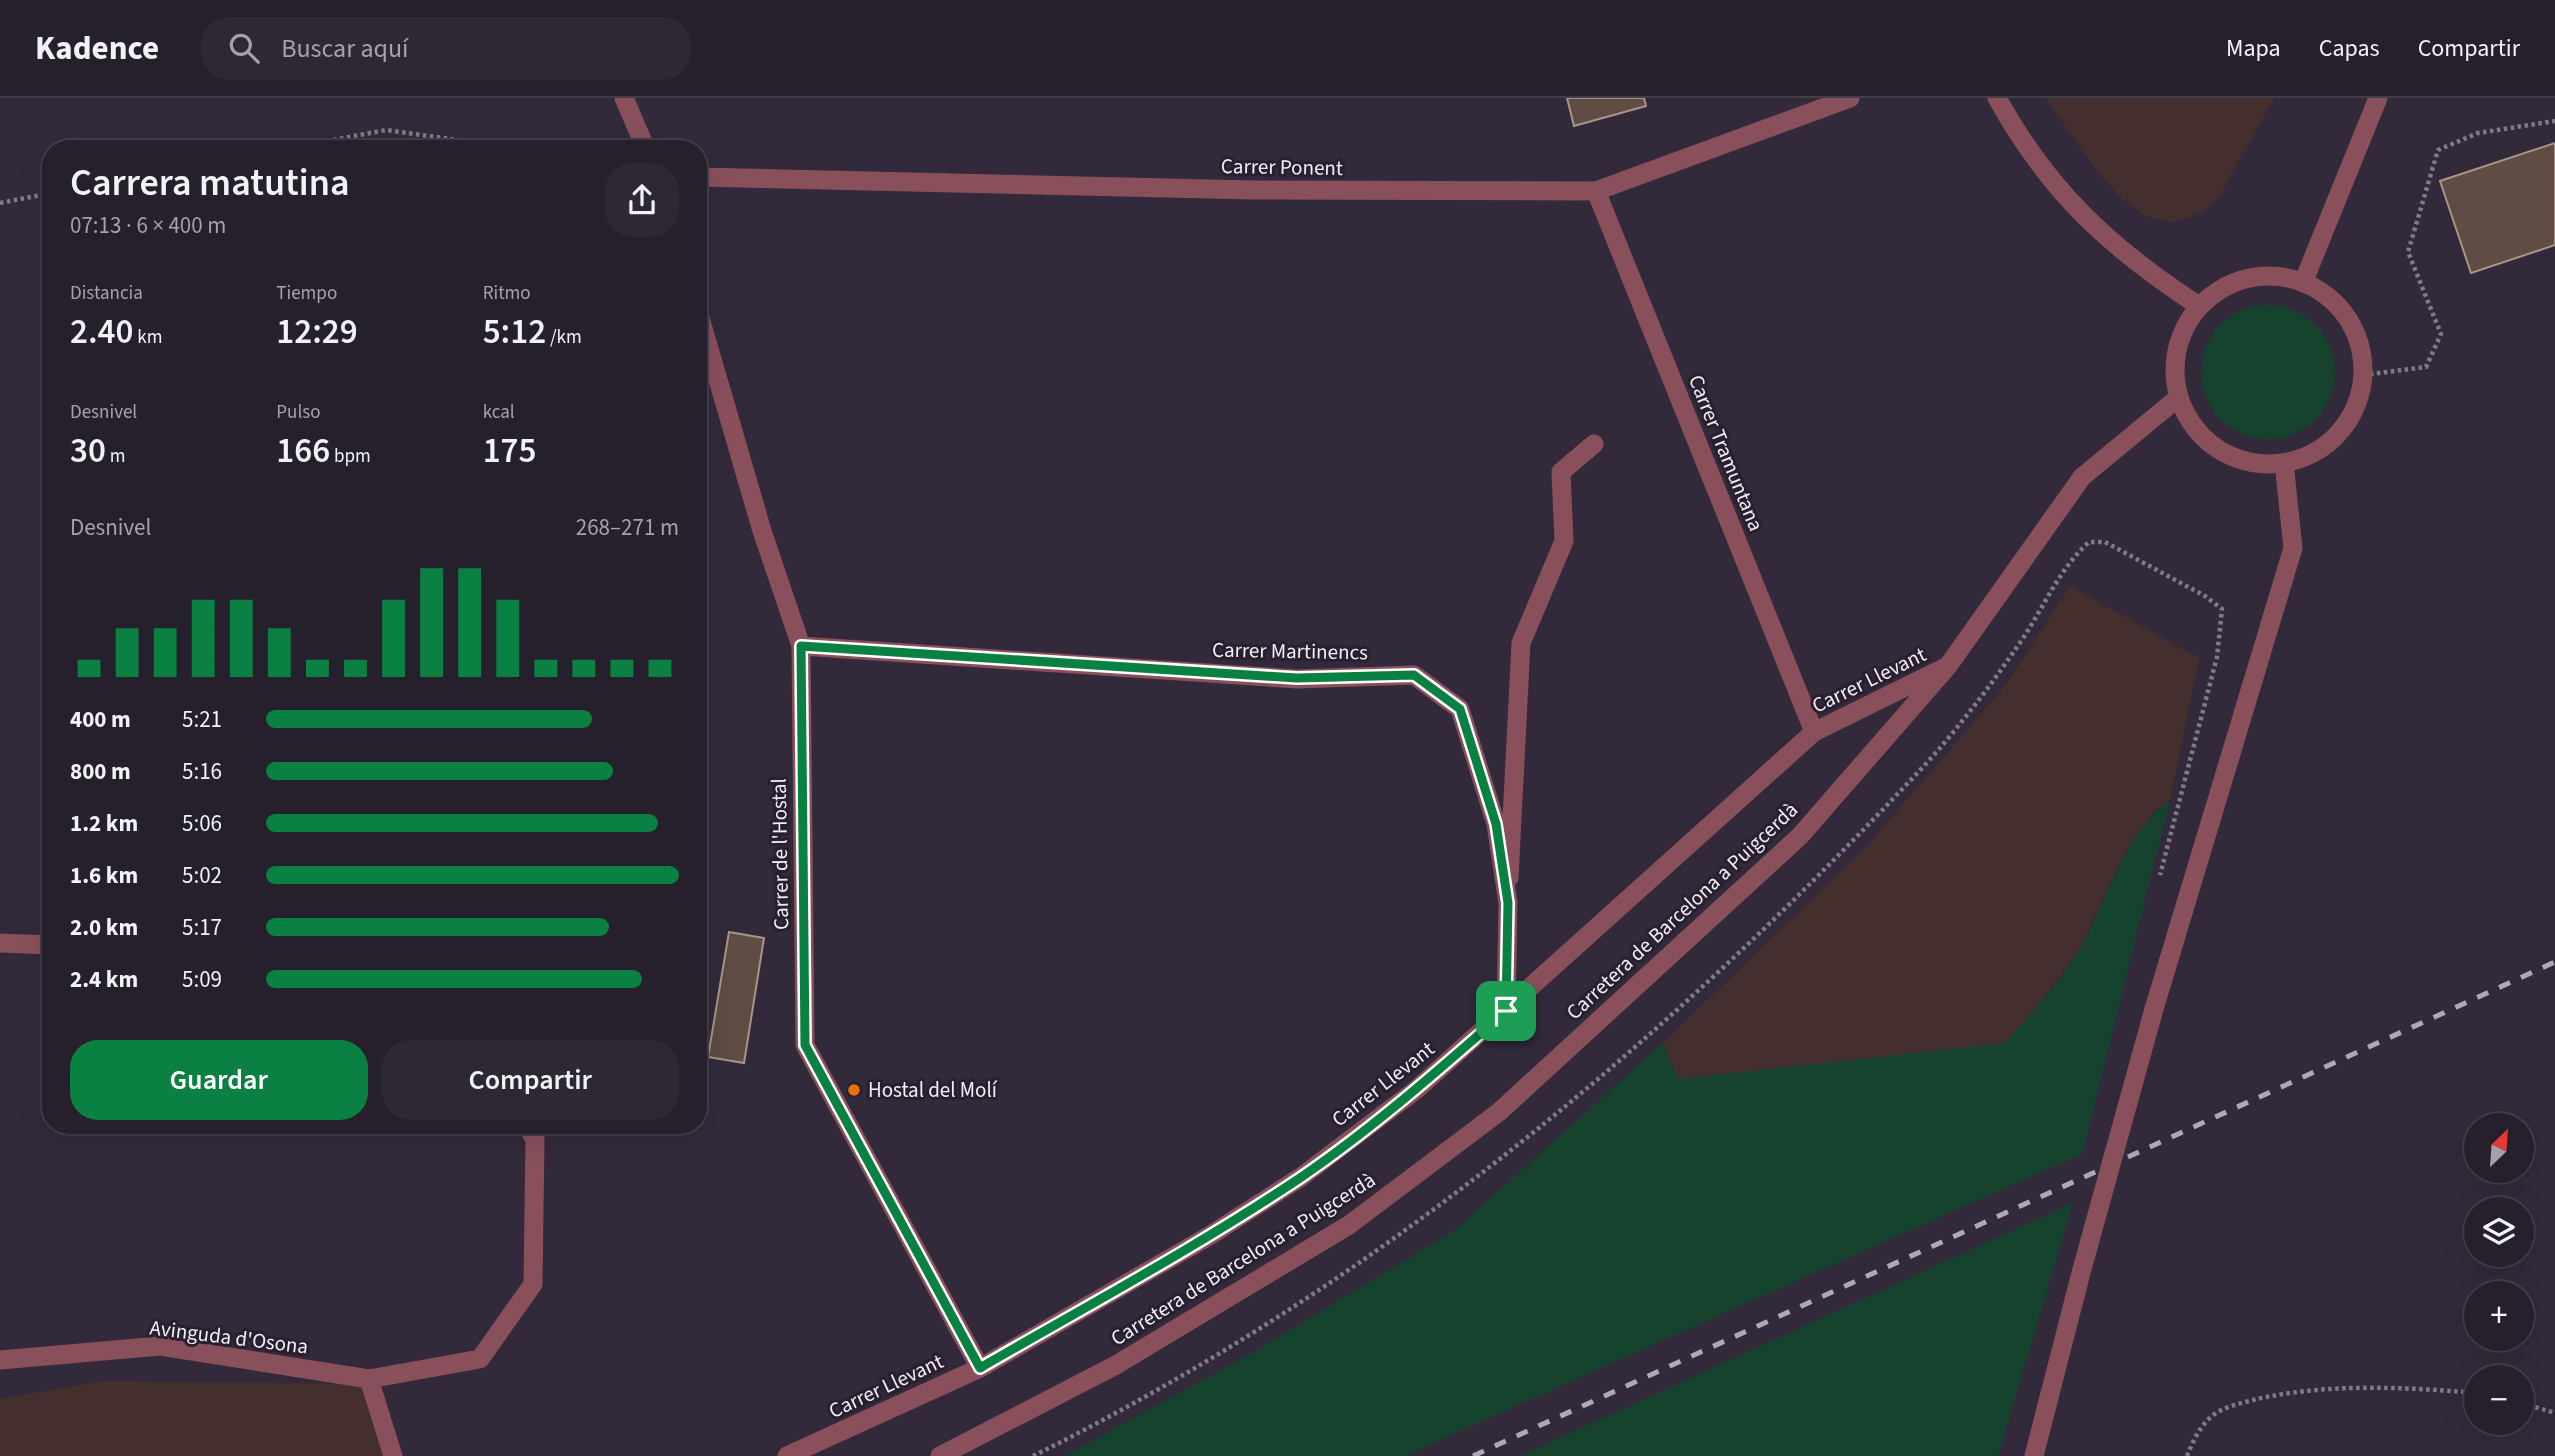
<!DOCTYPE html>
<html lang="es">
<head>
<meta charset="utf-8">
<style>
	body { margin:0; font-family:"Source Sans 3",sans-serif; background:#2e2834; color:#f1f3f6; height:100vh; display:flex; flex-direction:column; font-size:26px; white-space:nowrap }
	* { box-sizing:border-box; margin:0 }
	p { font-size:23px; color:#a4a3a9 }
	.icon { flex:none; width:38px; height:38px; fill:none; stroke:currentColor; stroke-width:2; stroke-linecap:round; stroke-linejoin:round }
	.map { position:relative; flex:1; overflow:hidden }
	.details { position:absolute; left:42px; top:42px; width:665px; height:994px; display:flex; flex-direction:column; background:#26202c; border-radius:28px; box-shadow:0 7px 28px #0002,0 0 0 2px #423e48 }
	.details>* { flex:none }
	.needle { width:46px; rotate:25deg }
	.controls { position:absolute; left:2464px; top:1015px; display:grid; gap:14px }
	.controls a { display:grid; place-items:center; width:70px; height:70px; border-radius:50%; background:#26202c; box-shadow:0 7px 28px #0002,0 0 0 2px #423e48; font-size:35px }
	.pin { position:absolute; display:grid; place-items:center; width:60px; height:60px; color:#fff; margin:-30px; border-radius:14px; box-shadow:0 4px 10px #0006 }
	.round { display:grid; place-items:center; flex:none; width:74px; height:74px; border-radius:28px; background:#2e2834 }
	.summary { display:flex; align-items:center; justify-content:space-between; height:119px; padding:0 28px }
	h1 { font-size:38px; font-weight:600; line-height:52px }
	.stats { display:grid; grid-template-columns:repeat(3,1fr); gap:10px; height:119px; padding:7px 28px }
	.stats div { display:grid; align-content:center }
	.stats b { font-size:35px; font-weight:600 }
	.stats small { font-size:19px; font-weight:400 }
	.stats p { font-size:19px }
	.chart { height:196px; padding:14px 28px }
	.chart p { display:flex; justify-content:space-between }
	.chart svg { width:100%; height:126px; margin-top:7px; stroke:#0b8043; stroke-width:6 }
	.action { display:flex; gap:14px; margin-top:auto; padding:14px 28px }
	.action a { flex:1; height:80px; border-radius:28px; background:#0b8043; color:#fff; font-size:28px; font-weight:600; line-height:80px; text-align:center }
	.action a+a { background:#2e2834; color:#f1f3f6 }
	ul { padding:0 28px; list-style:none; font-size:23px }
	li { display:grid; grid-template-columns:112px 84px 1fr; align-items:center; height:52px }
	li i { height:18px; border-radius:9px; background:#0b8043 }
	header { display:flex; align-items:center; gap:42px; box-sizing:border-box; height:98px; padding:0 35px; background:#26202c; border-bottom:2px solid #423e48 }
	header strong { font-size:33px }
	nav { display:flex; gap:38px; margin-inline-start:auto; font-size:24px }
	.search { width:490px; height:63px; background:#2e2834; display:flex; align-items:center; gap:18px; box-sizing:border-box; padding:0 24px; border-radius:28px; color:#a4a3a9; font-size:26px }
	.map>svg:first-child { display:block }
	.industrial { fill:#442f2e }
	.green { fill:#15432e }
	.building { fill:#5f4c42; stroke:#aa9489; stroke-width:2 }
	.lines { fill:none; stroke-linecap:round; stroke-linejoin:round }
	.path { stroke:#817b88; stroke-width:4.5; stroke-dasharray:3.5 3.5; stroke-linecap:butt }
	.service { stroke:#89505c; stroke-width:19 }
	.minor { stroke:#89505c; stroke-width:19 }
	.tertiary { stroke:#89505c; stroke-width:19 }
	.rail { stroke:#afa9b5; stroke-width:5; stroke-dasharray:12 12; stroke-linecap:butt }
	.tertiary-bridge { stroke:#89505c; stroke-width:19 }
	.route-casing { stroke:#fff; stroke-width:14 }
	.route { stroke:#0b8043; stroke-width:9 }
	.food-dot { fill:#e8710a; stroke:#28202f; stroke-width:2.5 }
	.labels { text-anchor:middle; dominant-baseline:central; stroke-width:6; stroke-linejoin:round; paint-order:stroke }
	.street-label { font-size:21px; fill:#f2edf7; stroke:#28202f }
	.poi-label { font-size:21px; fill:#f2edf7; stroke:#28202f; text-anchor:start }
</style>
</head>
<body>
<header>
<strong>Kadence</strong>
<div class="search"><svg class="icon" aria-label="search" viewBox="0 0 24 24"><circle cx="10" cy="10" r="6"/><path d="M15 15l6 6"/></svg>Buscar aquí</div>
<nav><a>Mapa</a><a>Capas</a><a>Compartir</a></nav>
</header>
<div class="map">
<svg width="2555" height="1358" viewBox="0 0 2555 1358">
	<rect width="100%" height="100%" fill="#322a3a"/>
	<!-- industrial -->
	<g class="industrial">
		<path d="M2046,0H2274L2221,95L2206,112L2192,119L2173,124L2147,119L2120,99L2091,65Z"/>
		<path d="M2070,488L2199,560L2170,702L2154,714L2127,751L2079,852L2034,913L2005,945L1678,981L1663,945L1866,749L2005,588Z"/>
		<path d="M103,1283L362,1286L391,1358H0V1301Z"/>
	</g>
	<!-- green -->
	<g class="green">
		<circle cx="2268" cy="274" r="67"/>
		<path d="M2170,702L2082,1056L1404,1358H1065L1259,1251L1455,1132L1663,945L1678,981L2005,945C2031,916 2058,886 2079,852C2109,801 2121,739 2170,702Z"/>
		<path d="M2073,1105L1998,1358H1520Z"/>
	</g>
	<!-- building -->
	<g class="building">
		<path d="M1567,0H1644L1646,8L1574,28Z"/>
		<path d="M2555,45V147L2471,175L2440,83Z"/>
		<path d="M729,834L764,840L744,965L708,959Z"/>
	</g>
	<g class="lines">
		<!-- path -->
		<g class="path">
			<path d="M285,51L386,32L522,51"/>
			<path d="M0,105L51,95"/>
			<path d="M2363,277L2426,269L2441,236L2408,154L2438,52L2478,35L2555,23"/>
			<path d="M2522,1305L2555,1315"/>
			<path d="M1033,1358C1364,1194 1654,955 1906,687C1947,645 1984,597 2017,549C2042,514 2057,473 2089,444H2105L2205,498L2222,511L2217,559L2160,777"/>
			<path d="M2187,1358C2193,1343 2200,1328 2212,1318C2224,1308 2243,1305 2257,1301C2329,1285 2404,1289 2476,1295"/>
		</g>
		<!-- service -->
		<path class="service" d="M1509,780L1521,545L1564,443L1561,374L1594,346"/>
		<!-- minor -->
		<g class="minor">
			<path d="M624,0L646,51"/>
			<path d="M1997,0C2049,94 2110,150 2199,208"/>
			<path d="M698,79L1253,92L1596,93L1850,0"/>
			<path d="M1596,93L1814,634"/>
			<path d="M698,213L762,433L801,548L805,947L980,1270"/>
			<path d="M801,548L1297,581L1414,577L1460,611L1496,726L1508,805L1506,913"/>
			<path d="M0,845L51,847"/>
			<path d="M0,1262L160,1248L369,1281L480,1261L533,1186L535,1041L526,1027"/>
			<path d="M369,1281L393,1358"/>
			<path d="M787,1358L980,1270L1209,1138L1301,1079L1417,991L1814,634L1948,568"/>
		</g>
		<!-- tertiary -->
		<g class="tertiary">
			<circle cx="2269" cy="272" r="94"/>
			<path d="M2303,185L2378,0"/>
			<path d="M2154,911L2293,450L2284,365"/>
			<path d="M940,1358L1116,1267L1349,1127L1499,1014L1800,738L1948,568L2082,379L2179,299"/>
			<path d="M2034,1358L2082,1171"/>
		</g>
		<!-- rail -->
		<path class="rail" d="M1473,1358L2555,864"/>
		<!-- tertiary-bridge -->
		<path class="tertiary-bridge" d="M2082,1171L2154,911"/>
	</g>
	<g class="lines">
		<defs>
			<path id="route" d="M801,548L1297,580L1414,577L1460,611L1496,726L1508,805L1506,913C1440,971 1373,1030 1300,1080C1197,1149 1087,1208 980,1270L805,947Z"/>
		</defs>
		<!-- route casing -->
		<use href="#route" class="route-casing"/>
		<!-- route -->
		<use href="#route" class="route"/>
	</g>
	<!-- markers -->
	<circle class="food-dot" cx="854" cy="992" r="7"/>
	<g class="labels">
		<!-- street labels -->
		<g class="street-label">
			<text transform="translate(1282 69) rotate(1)">Carrer Ponent</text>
			<text transform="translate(1726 355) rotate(68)">Carrer Tramuntana</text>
			<text transform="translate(1290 553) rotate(1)">Carrer Martinencs</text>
			<text transform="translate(1869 582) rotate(-26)">Carrer Llevant</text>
			<text transform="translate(780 756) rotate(-91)">Carrer de l'Hostal</text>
			<text transform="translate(1682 813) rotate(-43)">Carretera de Barcelona a Puigcerdà</text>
			<text transform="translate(1383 986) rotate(-38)">Carrer Llevant</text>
			<text transform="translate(1243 1161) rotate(-32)">Carretera de Barcelona a Puigcerdà</text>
			<text transform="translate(229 1239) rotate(7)">Avinguda d'Osona</text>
			<text transform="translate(886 1288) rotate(-25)">Carrer Llevant</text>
		</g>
		<!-- poi labels -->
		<g class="poi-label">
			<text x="868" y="992">Hostal del Molí</text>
		</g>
	</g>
</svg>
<div class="controls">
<a><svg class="needle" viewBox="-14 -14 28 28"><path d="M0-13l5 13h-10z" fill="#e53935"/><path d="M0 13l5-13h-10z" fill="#a4a3a9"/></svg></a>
<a><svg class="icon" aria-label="layers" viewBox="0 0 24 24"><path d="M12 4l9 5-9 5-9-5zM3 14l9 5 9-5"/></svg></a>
<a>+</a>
<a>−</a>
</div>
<div class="pin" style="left:1506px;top:913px;background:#1e9e55"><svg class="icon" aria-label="arrive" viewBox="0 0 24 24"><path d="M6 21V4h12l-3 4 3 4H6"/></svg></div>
<section class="details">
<div class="summary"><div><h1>Carrera matutina</h1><p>07:13 · 6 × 400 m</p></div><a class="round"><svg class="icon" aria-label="share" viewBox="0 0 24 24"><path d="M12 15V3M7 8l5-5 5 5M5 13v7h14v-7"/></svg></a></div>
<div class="stats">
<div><p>Distancia</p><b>2.40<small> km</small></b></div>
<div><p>Tiempo</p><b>12:29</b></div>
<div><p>Ritmo</p><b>5:12<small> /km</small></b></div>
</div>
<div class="stats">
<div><p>Desnivel</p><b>30<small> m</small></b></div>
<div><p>Pulso</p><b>166<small> bpm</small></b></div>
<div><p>kcal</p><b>175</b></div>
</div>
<div class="chart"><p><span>Desnivel</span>268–271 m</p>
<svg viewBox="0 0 160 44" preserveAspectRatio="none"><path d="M5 44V38M15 44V27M25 44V27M35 44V17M45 44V17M55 44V27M65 44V38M75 44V38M85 44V17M95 44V6M105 44V6M115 44V17M125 44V38M135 44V38M145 44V38M155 44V38"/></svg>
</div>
<ul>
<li><b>400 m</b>5:21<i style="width:79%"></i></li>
<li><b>800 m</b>5:16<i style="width:84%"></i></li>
<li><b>1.2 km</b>5:06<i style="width:95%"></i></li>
<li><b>1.6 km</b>5:02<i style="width:100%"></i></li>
<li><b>2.0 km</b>5:17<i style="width:83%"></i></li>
<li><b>2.4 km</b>5:09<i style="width:91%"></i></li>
</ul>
<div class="action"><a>Guardar</a><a>Compartir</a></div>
</section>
</div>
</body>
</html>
